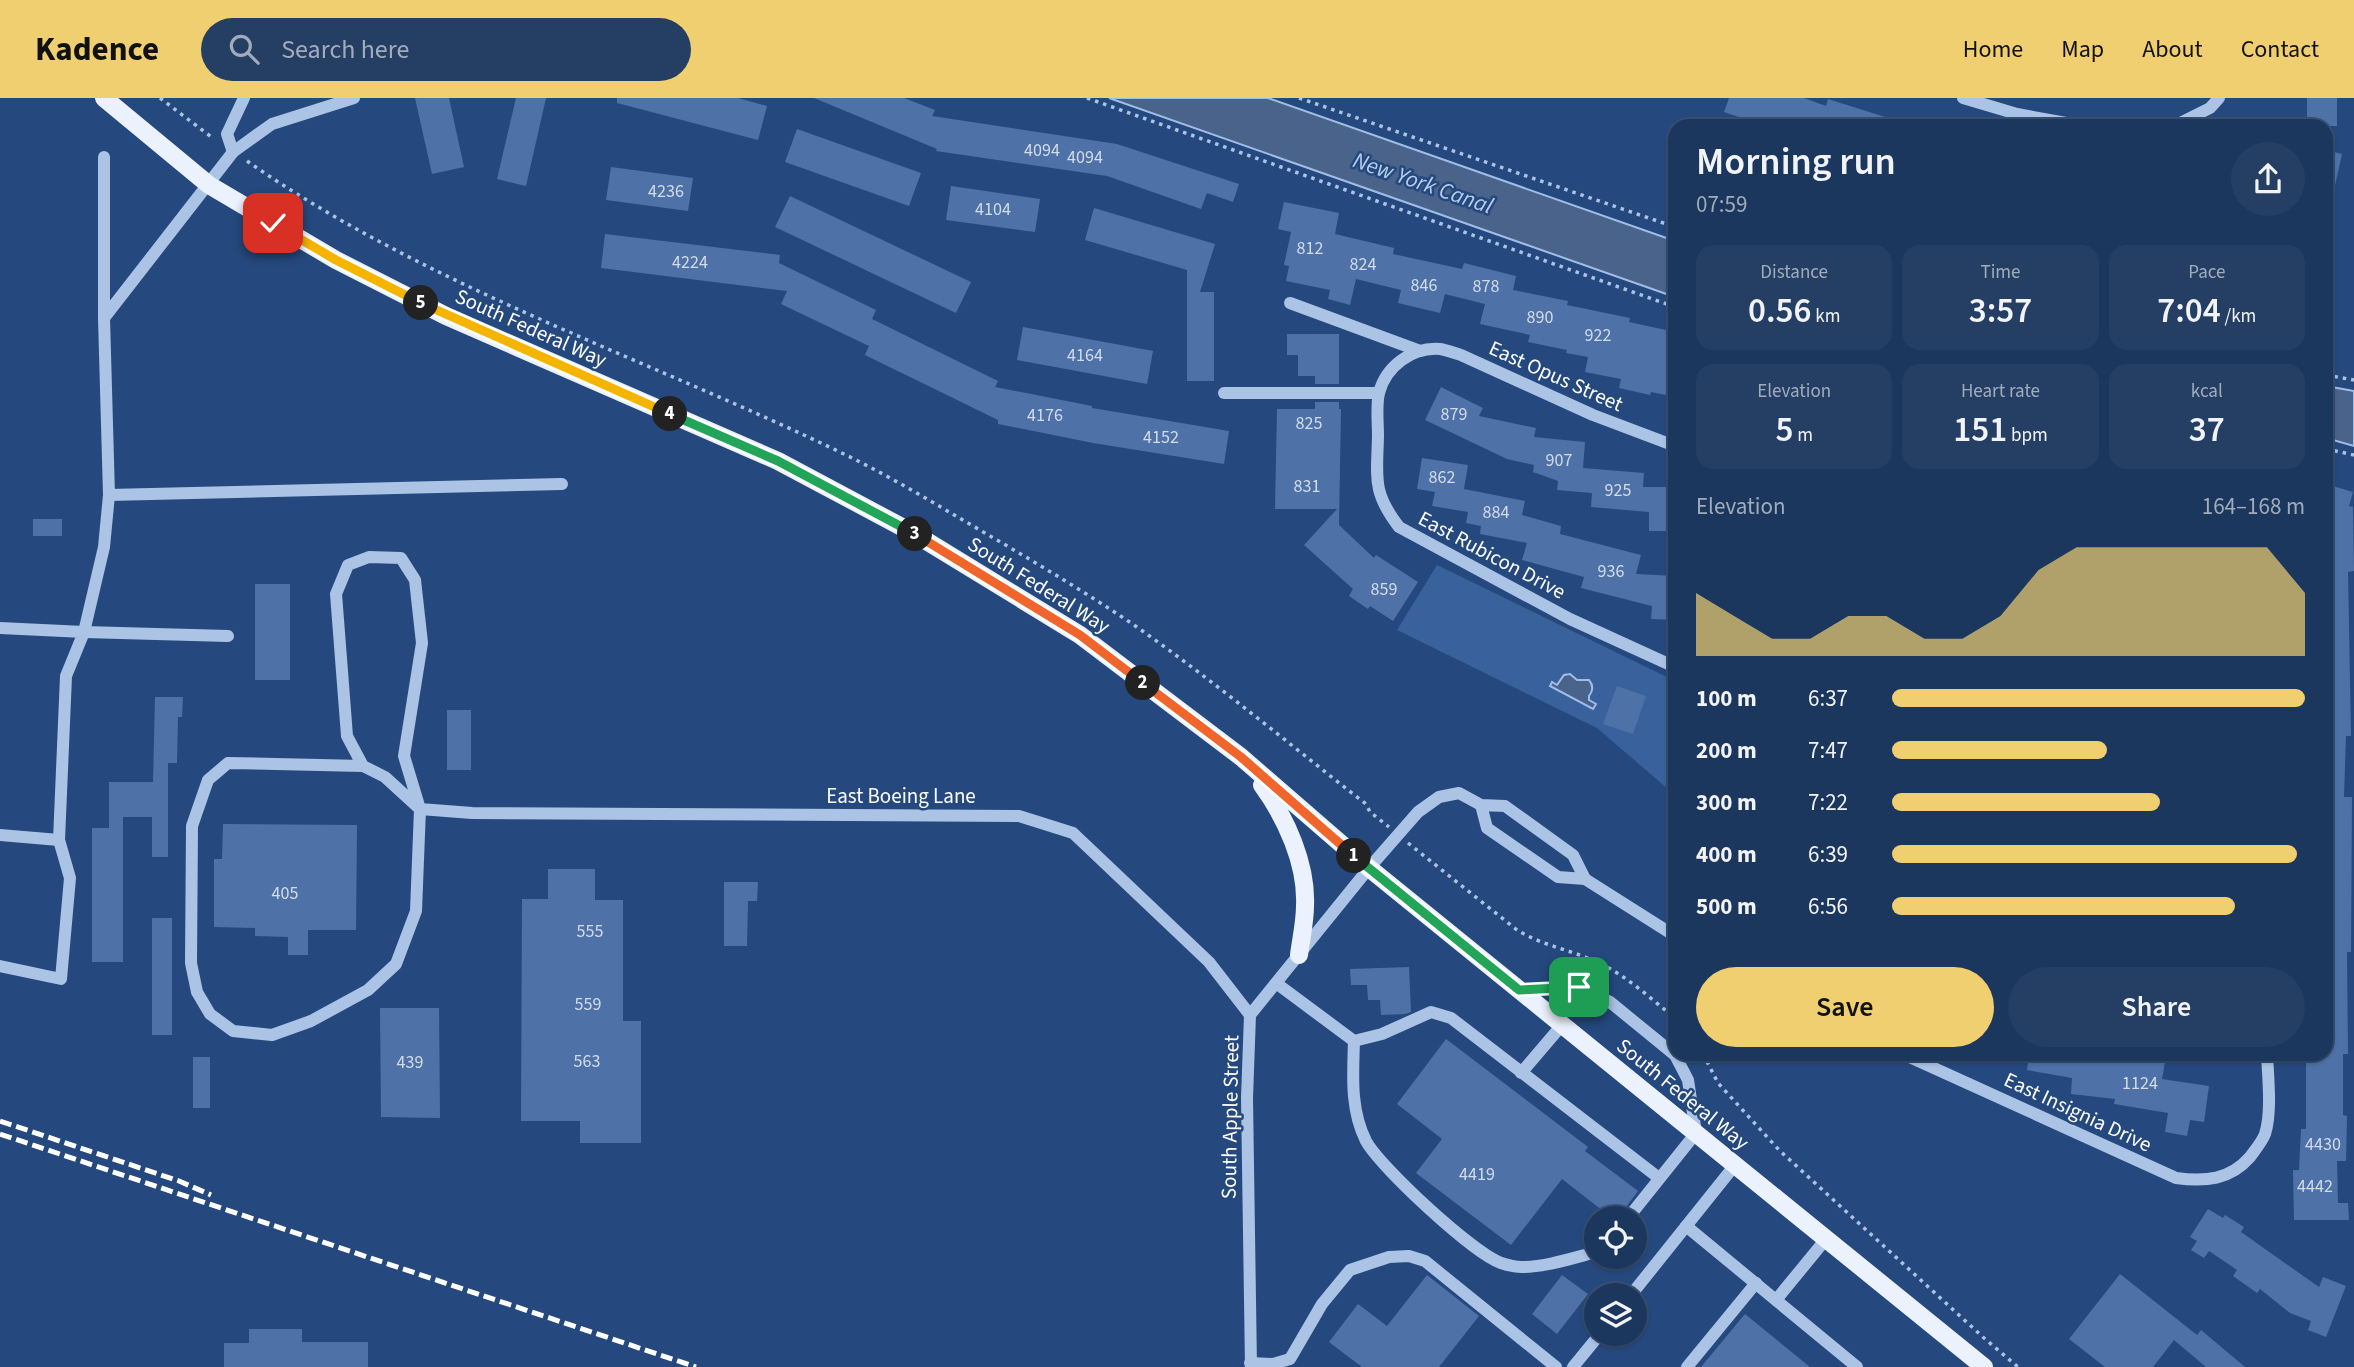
<!DOCTYPE html>
<html lang="en">
<head>
<meta charset="utf-8">
<style>
	body { margin:0; font-family:"Source Sans 3",sans-serif; background:#253f64; color:#f1f3f6; height:100vh; display:flex; flex-direction:column; font-size:26px; white-space:nowrap }
	* { box-sizing:border-box; margin:0 }
	p { font-size:23px; color:#a0acbc }
	.icon { flex:none; width:38px; height:38px; fill:none; stroke:currentColor; stroke-width:2; stroke-linecap:round; stroke-linejoin:round }
	.map { position:relative; flex:1; overflow:hidden }
	.details { position:absolute; left:1668px; top:21px; width:665px; height:942px; display:flex; flex-direction:column; background:#1c375e; border-radius:21px; box-shadow:0 2px 5px #0004,0 0 0 2px #3a5173 }
	.details>* { flex:none }
	.tools { position:absolute; left:1584px; top:1108px; display:grid; gap:14px }
	.tools a { display:grid; place-items:center; width:63px; height:63px; border-radius:50%; background:#1c375e; box-shadow:0 2px 5px #0004,0 0 0 2px #3a5173; font-size:35px }
	.pin { position:absolute; display:grid; place-items:center; width:60px; height:60px; color:#fff; margin:-30px; border-radius:14px; box-shadow:0 4px 10px #0006 }
	.km { position:absolute; width:35px; height:35px; margin:-18px; border-radius:50%; background:#222; color:#fff; font-size:19px; line-height:35px; text-align:center }
	.round { display:grid; place-items:center; flex:none; width:74px; height:74px; border-radius:37px; background:#253f64 }
	.overview { display:flex; align-items:center; justify-content:space-between; height:119px; padding:0 28px }
	h1 { font-size:38px; font-weight:600; line-height:52px }
	.metrics { display:grid; grid-template-columns:repeat(3,1fr); gap:10px; height:119px; padding:7px 28px }
	.metrics div { display:grid; align-content:center; border-radius:18px; background:#253f64; text-align:center }
	.metrics b { font-size:35px; font-weight:600 }
	.metrics small { font-size:19px; font-weight:400 }
	.metrics p { font-size:19px }
	.chart { height:196px; padding:14px 28px }
	.chart p { display:flex; justify-content:space-between }
	.chart svg { width:100%; height:126px; margin-top:7px; fill:#efcf70; opacity:.7 }
	.cta { display:flex; gap:14px; margin-top:auto; padding:14px 28px }
	.cta a { flex:1; height:80px; border-radius:42px; background:#efcf70; color:#111; font-size:28px; font-weight:600; line-height:80px; text-align:center }
	.cta a+a { background:#253f64; color:#f1f3f6 }
	ul { padding:0 28px; list-style:none; font-size:23px }
	li { display:grid; grid-template-columns:112px 84px 1fr; align-items:center; height:52px }
	li i { height:18px; border-radius:9px; background:#efcf70 }
	header { display:flex; align-items:center; gap:42px; box-sizing:border-box; height:98px; padding:0 35px; background:#efcf70; color:#111 }
	header strong { font-size:33px }
	nav { display:flex; gap:38px; margin-inline-start:auto; font-size:24px }
	.search { width:490px; height:63px; background:#253f64; display:flex; align-items:center; gap:18px; box-sizing:border-box; padding:0 24px; border-radius:38px; color:#a0acbc; font-size:26px }
	.map>svg:first-child { display:block }
	.green { fill:#39629c }
	.water { fill:#49638a; stroke:#9fbde6; stroke-width:2 }
	.building { fill:#4e72a7 }
	.lines { fill:none; stroke-linecap:round; stroke-linejoin:round }
	.path { stroke:#abc3e5; stroke-width:3.5; stroke-dasharray:3.5 5; stroke-linecap:butt }
	.minor { stroke:#abc3e5; stroke-width:12 }
	.major { stroke:#ecf2fd; stroke-width:18 }
	.rail { stroke:#fff; stroke-width:5; stroke-dasharray:12 5; stroke-linecap:butt }
	.split-1-casing { stroke:#fff; stroke-width:14 }
	.split-2-casing { stroke:#fff; stroke-width:14 }
	.split-3-casing { stroke:#fff; stroke-width:14 }
	.split-4-casing { stroke:#fff; stroke-width:14 }
	.split-5-casing { stroke:#fff; stroke-width:14 }
	.split-6-casing { stroke:#fff; stroke-width:14 }
	.split-1 { stroke:#22a559; stroke-width:9 }
	.split-2 { stroke:#f0652b; stroke-width:9 }
	.split-3 { stroke:#f0652b; stroke-width:9 }
	.split-4 { stroke:#22a559; stroke-width:9 }
	.split-5 { stroke:#f5b400; stroke-width:9 }
	.split-6 { stroke:#f5b400; stroke-width:9 }
	.labels { text-anchor:middle; dominant-baseline:central; stroke-width:5; stroke-linejoin:round; paint-order:stroke }
	.number-label { font-size:18px; fill:#d3dce9 }
	.street-label { font-size:21px; fill:#fff; stroke:#25497e }
	.water-label { font-size:23px; font-style:italic; fill:#b6cded; stroke:#25497e }
</style>
</head>
<body>
<header>
<strong>Kadence</strong>
<div class="search"><svg class="icon" aria-label="search" viewBox="0 0 24 24"><circle cx="10" cy="10" r="6"/><path d="M15 15l6 6"/></svg>Search here</div>
<nav><a>Home</a><a>Map</a><a>About</a><a>Contact</a></nav>
</header>
<div class="map">
<svg width="2354" height="1269" viewBox="0 0 2354 1269">
	<rect width="100%" height="100%" fill="#25497e"/>
	<!-- green -->
	<path class="green" d="M1437,467L1675,583V697L1597,630L1397,532Z"/>
	<!-- water -->
	<g class="water">
		<path d="M1109,0H1268L1675,143V199Z"/>
		<path d="M2326,288L2354,293V348L2326,340Z"/>
		<path d="M1570,576L1577,582H1589C1594,588 1593,593 1589,598V602L1596,606L1593,611L1550,588L1552,584L1557,587L1564,577Z"/>
	</g>
	<!-- building -->
	<g class="building">
		<path d="M415,0H449L464,69L432,76Z"/>
		<path d="M516,0H546L526,88L497,81Z"/>
		<path d="M617,0H738L767,8L758,42L617,5Z"/>
		<path d="M814,0H904L935,12L932,18L1117,46L1239,86L1233,104L1207,95L1201,111L1107,78L936,53L937,51Z"/>
		<path d="M1729,0H1804L1826,8L1828,1L1901,24L1900,28H1797L1775,21L1772,28H1765L1724,14Z"/>
		<rect x="2307" y="0" width="30" height="28"/>
		<path d="M797,31L921,75L909,108L785,64Z"/>
		<path d="M2326,52L2342,56L2332,101H2326Z"/>
		<path d="M611,69L693,80L688,113L606,102Z"/>
		<path d="M951,88L1040,101L1035,134L946,122Z"/>
		<path d="M790,98L971,184L956,215L775,129Z"/>
		<path d="M1284,104L1339,115L1335,136L1394,150L1393,156L1462,171L1464,165L1516,178L1513,192L1568,203L1567,207L1630,220L1629,224L1675,234V287L1669,286L1666,297L1651,294L1650,297L1619,290L1621,281L1585,274L1588,259L1566,255L1567,252L1528,244L1530,237L1480,226L1485,206L1445,196L1440,215L1398,205L1401,192L1356,181L1350,207L1328,201L1330,192L1286,183L1289,168L1284,167L1291,134L1278,131Z"/>
		<path d="M1094,110L1215,146L1200,194H1214V283H1187V172L1085,142Z"/>
		<path d="M605,136L780,157L779,165L876,212L872,221L998,283L995,289L1092,308V310L1229,333L1224,366L1093,345L998,326V322L865,257L869,248L781,206L787,193L601,170Z"/>
		<path d="M1023,229L1153,253L1147,286L1017,262Z"/>
		<path d="M1287,236H1339V286H1315V278H1298V257H1287Z"/>
		<path d="M1441,289L1483,310L1479,318L1536,330L1534,339L1585,344L1583,370L1644,375L1643,389H1675V433H1649V414L1591,409L1592,395L1557,392L1558,383L1533,374L1534,367L1507,361L1425,322Z"/>
		<path d="M1315,304H1339V311H1341L1339,427L1374,460L1376,457L1418,484L1393,523L1370,508L1368,511L1349,498L1353,491L1304,447L1337,411H1275L1277,311H1315Z"/>
		<path d="M1422,360L1468,367L1464,391L1525,403L1522,417L1561,428L1560,436L1641,457L1636,476L1675,478V522L1651,521L1652,508L1581,490L1584,479L1522,462L1527,445L1480,436L1481,428L1466,425L1468,414L1432,408L1435,394L1417,391Z"/>
		<path d="M2326,386L2353,394L2349,408L2353,409L2354,473L2348,474L2351,638H2346L2344,699H2352L2351,854H2347L2348,956H2343V1017L2347,1018L2346,1063H2337L2338,1105H2348L2349,1122H2294L2293,1072H2299L2301,1031H2306V956H2326Z"/>
		<rect x="33" y="421" width="29" height="17"/>
		<rect x="255" y="486" width="35" height="96"/>
		<path d="M1617,588L1646,598L1633,636L1603,626Z"/>
		<path d="M155,599H183L182,619H178L177,665H168V759H152V719H123V864H92V730H109V684H153Z"/>
		<rect x="447" y="612" width="24" height="60"/>
		<path d="M223,726L357,727L356,832H308V857H288V839L255,838V830L214,829V761H222Z"/>
		<path d="M548,771H595V802H623V923H641V1045H580V1023H521L522,801H548Z"/>
		<path d="M724,784H758L757,803H748L747,848H724Z"/>
		<rect x="152" y="820" width="20" height="117"/>
		<path d="M1409,869L1411,914L1405,916L1381,917L1380,902H1368L1367,887H1351L1350,871Z"/>
		<path d="M380,910H439L440,1020L381,1019Z"/>
		<path d="M1446,941L1588,1049L1585,1053L1638,1093L1618,1120H1612L1562,1081L1511,1147L1416,1075L1442,1041L1397,1006Z"/>
		<path d="M2029,956H2120L2165,964L2162,981L2209,988L2204,1024L2190,1022L2187,1038L2165,1034L2168,1015L2114,1006L2115,1001L2071,996L2072,980L2027,972Z"/>
		<rect x="193" y="959" width="17" height="51"/>
		<path d="M2208,1111L2223,1120L2225,1117L2244,1129L2241,1134L2319,1189L2323,1179L2346,1188L2326,1239L2308,1232L2311,1223L2290,1215L2260,1191L2257,1195L2233,1178L2237,1172L2209,1153L2204,1160L2191,1152L2197,1143L2190,1139Z"/>
		<path d="M2120,1176L2197,1237L2201,1232L2245,1269H2206L2174,1242L2153,1269H2105L2069,1241Z"/>
		<path d="M1427,1177L1479,1218L1439,1269H1362L1329,1244L1358,1206L1387,1228Z"/>
		<path d="M1562,1177L1588,1196L1557,1236L1532,1216Z"/>
		<path d="M1745,1216L1810,1269H1701Z"/>
		<path d="M249,1231H302V1244H368V1269H224V1245H249Z"/>
	</g>
	<g class="lines">
		<!-- path -->
		<g class="path">
			<path d="M160,0L214,41"/>
			<path d="M1087,0L1675,209"/>
			<path d="M1299,0L1675,129"/>
			<path d="M247,63C431,191 647,260 848,358C891,379 932,404 973,428C1028,460 1082,492 1134,527C1214,583 1289,646 1366,706L1370,714L1389,729"/>
			<path d="M2326,277L2354,282"/>
			<path d="M2326,351L2354,357"/>
			<path d="M1408,745L1517,832C1543,848 1572,852 1599,865C1627,878 1651,901 1675,920"/>
			<path d="M1703,956L1718,985L1779,1052L1984,1240L2018,1269"/>
		</g>
		<!-- minor -->
		<g class="minor">
			<path d="M244,0L227,36L233,54L272,26L354,0"/>
			<path d="M1963,0L2017,16L2083,28"/>
			<path d="M2174,28L2210,10L2219,0"/>
			<path d="M233,54L104,220L109,397L562,386"/>
			<path d="M104,59V220"/>
			<path d="M1290,205L1420,253"/>
			<path d="M1224,295H1379"/>
			<path d="M1675,348L1593,317L1461,257C1454,255 1447,252 1440,251C1412,249 1386,268 1379,295C1376,308 1378,324 1378,338C1377,380 1372,394 1399,429L1570,521L1675,569"/>
			<path d="M109,397L104,449L84,534L228,538"/>
			<path d="M0,530L84,534L66,578L59,742L0,737"/>
			<path d="M363,668L347,638L336,496L348,467L369,459L401,460L415,482L422,545L404,658L420,711L416,813L396,866L368,892L311,923L272,937L233,933L210,916L197,894L191,865L192,728L208,682L228,665L363,668L385,679L420,711L472,715L1019,718L1073,735L1209,864L1250,917"/>
			<path d="M1585,781L1675,838"/>
			<path d="M0,868L61,881L70,780L59,742"/>
			<path d="M1276,885L1354,943L1382,936L1431,914L1451,920L1659,1080"/>
			<path d="M1519,892L1579,889L1610,904L1675,957L1688,982L1696,1035L1628,1120"/>
			<path d="M1354,943C1353,977 1350,1011 1366,1043C1380,1069 1473,1155 1501,1165C1507,1167 1516,1169 1522,1169C1546,1169 1573,1160 1596,1154"/>
			<path d="M1903,956L2176,1080C2205,1084 2230,1082 2250,1059C2255,1052 2262,1044 2265,1036C2272,1015 2268,979 2267,956"/>
			<path d="M1521,975L1562,927"/>
			<path d="M1686,1128L1857,1269"/>
			<path d="M1631,1197L1735,1067"/>
			<path d="M1776,1202L1826,1141"/>
			<path d="M1250,1265L1273,1266L1290,1261L1322,1206L1350,1172L1389,1159L1409,1158L1425,1163L1556,1269"/>
			<path d="M1251,1269L1247,1000L1250,917L1369,770L1418,714L1439,699L1459,695L1481,707L1505,708L1573,757L1585,781L1558,779L1487,730L1481,707"/>
			<path d="M1573,1269L1600,1236"/>
			<path d="M1687,1269L1756,1185"/>
		</g>
		<!-- major -->
		<g class="major">
			<path d="M104,0L209,87L336,162L446,218L778,363L915,436L1080,537L1241,659L1369,770L1984,1269"/>
			<path d="M1262,687C1286,720 1307,766 1305,808C1305,824 1301,841 1299,857"/>
		</g>
		<!-- rail -->
		<g class="rail">
			<path d="M0,1023L179,1083L211,1097"/>
			<path d="M0,1036L696,1269"/>
		</g>
	</g>
	<g class="lines">
		<defs>
			<path id="split-1" d="M1354,758L1519,892L1579,889"/>
			<path id="split-2" d="M1143,585L1241,659L1354,758"/>
			<path id="split-3" d="M915,436L1080,537L1143,585"/>
			<path id="split-4" d="M670,316L778,363L915,436"/>
			<path id="split-5" d="M421,205L670,316"/>
			<path id="split-6" d="M273,125L336,162L421,205"/>
		</defs>
		<!-- split-1 casing -->
		<use href="#split-1" class="split-1-casing"/>
		<!-- split-2 casing -->
		<use href="#split-2" class="split-2-casing"/>
		<!-- split-3 casing -->
		<use href="#split-3" class="split-3-casing"/>
		<!-- split-4 casing -->
		<use href="#split-4" class="split-4-casing"/>
		<!-- split-5 casing -->
		<use href="#split-5" class="split-5-casing"/>
		<!-- split-6 casing -->
		<use href="#split-6" class="split-6-casing"/>
		<!-- split-1 -->
		<use href="#split-1" class="split-1"/>
		<!-- split-2 -->
		<use href="#split-2" class="split-2"/>
		<!-- split-3 -->
		<use href="#split-3" class="split-3"/>
		<!-- split-4 -->
		<use href="#split-4" class="split-4"/>
		<!-- split-5 -->
		<use href="#split-5" class="split-5"/>
		<!-- split-6 -->
		<use href="#split-6" class="split-6"/>
	</g>
	<g class="labels">
		<!-- number labels -->
		<g class="number-label">
			<text x="1042" y="52">4094</text>
			<text x="1085" y="59">4094</text>
			<text x="666" y="93">4236</text>
			<text x="993" y="111">4104</text>
			<text x="1310" y="150">812</text>
			<text x="690" y="164">4224</text>
			<text x="1363" y="166">824</text>
			<text x="1424" y="187">846</text>
			<text x="1486" y="188">878</text>
			<text x="1540" y="219">890</text>
			<text x="1598" y="237">922</text>
			<text x="1085" y="257">4164</text>
			<text x="1454" y="316">879</text>
			<text x="1045" y="317">4176</text>
			<text x="1309" y="325">825</text>
			<text x="1161" y="339">4152</text>
			<text x="1559" y="362">907</text>
			<text x="1442" y="379">862</text>
			<text x="1307" y="388">831</text>
			<text x="1618" y="392">925</text>
			<text x="1496" y="414">884</text>
			<text x="1611" y="473">936</text>
			<text x="1384" y="491">859</text>
			<text x="285" y="795">405</text>
			<text x="590" y="833">555</text>
			<text x="588" y="906">559</text>
			<text x="587" y="963">563</text>
			<text x="410" y="964">439</text>
			<text x="2140" y="985">1124</text>
			<text x="2323" y="1046">4430</text>
			<text x="1477" y="1076">4419</text>
			<text x="2315" y="1088">4442</text>
		</g>
		<!-- street labels -->
		<g class="street-label">
			<text transform="translate(531 230) rotate(24)">South Federal Way</text>
			<text transform="translate(1556 278) rotate(24)">East Opus Street</text>
			<text transform="translate(1492 457) rotate(28)">East Rubicon Drive</text>
			<text transform="translate(1039 487) rotate(32)">South Federal Way</text>
			<text x="901" y="698">East Boeing Lane</text>
			<text transform="translate(1683 996) rotate(39)">South Federal Way</text>
			<text transform="translate(2078 1014) rotate(25)">East Insignia Drive</text>
			<text transform="translate(1230 1019) rotate(-89)">South Apple Street</text>
		</g>
		<!-- water labels -->
		<g class="water-label">
			<text transform="translate(1423 85) rotate(19)">New York Canal</text>
		</g>
	</g>
</svg>
<div class="tools">
<a><svg class="icon" aria-label="locate" viewBox="0 0 24 24"><circle cx="12" cy="12" r="6"/><path d="M12 2v4M12 18v4M2 12h4M18 12h4"/></svg></a>
<a><svg class="icon" aria-label="layers" viewBox="0 0 24 24"><path d="M12 4l9 5-9 5-9-5zM3 14l9 5 9-5"/></svg></a>
</div>
<div class="pin" style="left:1579px;top:889px;background:#1e9e55"><svg class="icon" aria-label="arrive" viewBox="0 0 24 24"><path d="M6 21V4h12l-3 4 3 4H6"/></svg></div>
<div class="pin" style="left:273px;top:125px;background:#d93025"><svg class="icon" aria-label="check" viewBox="0 0 24 24"><path d="M5 12l5 5 9-10"/></svg></div>
<b class="km" style="left:1354px;top:758px">1</b>
<b class="km" style="left:1143px;top:585px">2</b>
<b class="km" style="left:915px;top:436px">3</b>
<b class="km" style="left:670px;top:316px">4</b>
<b class="km" style="left:421px;top:205px">5</b>
<section class="details">
<div class="overview"><div><h1>Morning run</h1><p>07:59</p></div><a class="round"><svg class="icon" aria-label="share" viewBox="0 0 24 24"><path d="M12 15V3M7 8l5-5 5 5M5 13v7h14v-7"/></svg></a></div>
<div class="metrics">
<div><p>Distance</p><b>0.56<small> km</small></b></div>
<div><p>Time</p><b>3:57</b></div>
<div><p>Pace</p><b>7:04<small> /km</small></b></div>
</div>
<div class="metrics">
<div><p>Elevation</p><b>5<small> m</small></b></div>
<div><p>Heart rate</p><b>151<small> bpm</small></b></div>
<div><p>kcal</p><b>37</b></div>
</div>
<div class="chart"><p><span>Elevation</span>164–168 m</p>
<svg viewBox="0 0 160 44" preserveAspectRatio="none"><path d="M0 44V22L10 30L20 38L30 38L40 30L50 30L60 38L70 38L80 30L90 14L100 6L110 6L120 6L130 6L140 6L150 6L160 22V44z"/></svg>
</div>
<ul>
<li><b>100 m</b>6:37<i style="width:100%"></i></li>
<li><b>200 m</b>7:47<i style="width:52%"></i></li>
<li><b>300 m</b>7:22<i style="width:65%"></i></li>
<li><b>400 m</b>6:39<i style="width:98%"></i></li>
<li><b>500 m</b>6:56<i style="width:83%"></i></li>
</ul>
<div class="cta"><a>Save</a><a>Share</a></div>
</section>
</div>
</body>
</html>
